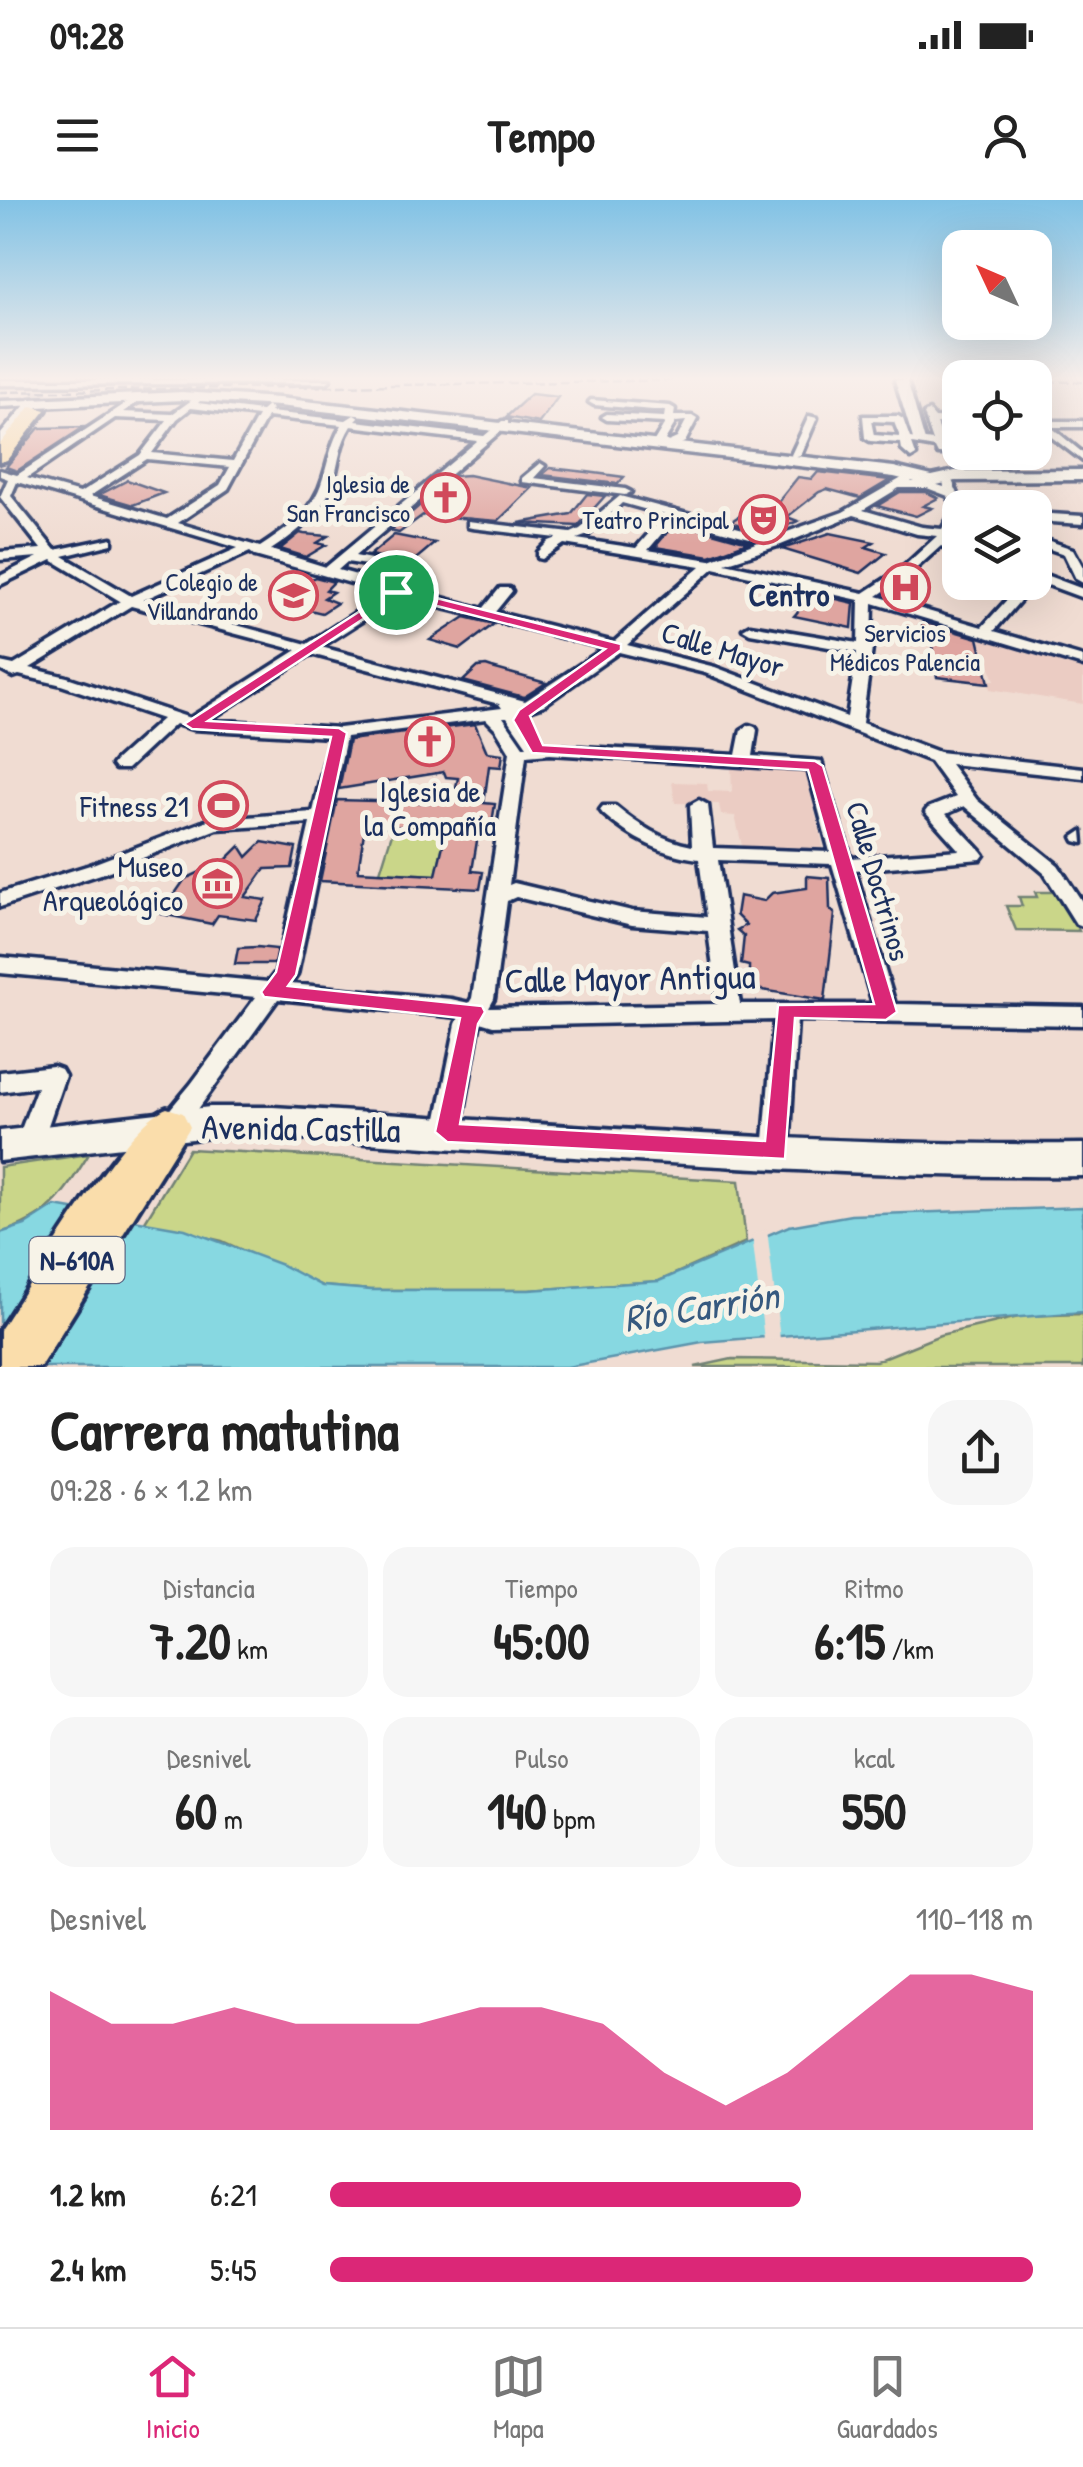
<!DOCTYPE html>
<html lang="es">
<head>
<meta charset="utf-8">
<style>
	body { margin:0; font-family:"Patrick Hand",sans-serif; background:#f6f6f6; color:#222; height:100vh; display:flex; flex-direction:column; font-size:38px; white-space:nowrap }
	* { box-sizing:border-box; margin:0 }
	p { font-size:32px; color:#767676 }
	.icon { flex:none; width:55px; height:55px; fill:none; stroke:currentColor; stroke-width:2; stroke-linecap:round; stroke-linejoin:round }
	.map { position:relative; height:1167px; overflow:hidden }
	.panel { display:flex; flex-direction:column; background:#fff; flex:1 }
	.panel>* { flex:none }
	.needle { width:65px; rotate:314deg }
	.buttons { position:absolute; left:942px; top:30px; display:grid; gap:20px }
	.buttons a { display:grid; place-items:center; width:110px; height:110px; border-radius:20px; background:#fff; box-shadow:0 10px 40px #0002; font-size:50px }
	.pin { position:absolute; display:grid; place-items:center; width:85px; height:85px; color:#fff; margin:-42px; border:5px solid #fff; border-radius:50%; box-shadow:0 2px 10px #0007 }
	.round { display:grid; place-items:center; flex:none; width:105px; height:105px; border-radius:30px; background:#f6f6f6 }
	.head { display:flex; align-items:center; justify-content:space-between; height:170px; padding:0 50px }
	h1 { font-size:55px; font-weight:800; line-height:75px }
	.figures { display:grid; grid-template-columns:repeat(3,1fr); gap:15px; height:170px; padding:10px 50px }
	.figures div { display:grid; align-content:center; border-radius:25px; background:#f6f6f6; text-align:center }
	.figures b { font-size:50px; font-weight:800 }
	.figures small { font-size:28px; font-weight:400 }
	.figures p { font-size:28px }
	.chart { height:280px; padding:20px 50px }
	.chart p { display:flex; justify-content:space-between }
	.chart svg { width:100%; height:180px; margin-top:10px; fill:#db2777; opacity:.7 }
	ul { padding:0 50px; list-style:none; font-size:32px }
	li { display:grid; grid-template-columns:160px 120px 1fr; align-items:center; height:75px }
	li i { height:25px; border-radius:12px; background:#db2777 }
	.status { display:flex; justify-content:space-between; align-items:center; height:70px; padding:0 50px; background:#fff; direction:ltr }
	.status svg { height:28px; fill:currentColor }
	header { display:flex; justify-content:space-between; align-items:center; height:130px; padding:0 50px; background:#fff; font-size:45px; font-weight:800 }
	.menu { display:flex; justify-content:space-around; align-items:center; height:140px; border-top:2px solid #e0e0e0; background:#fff; font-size:28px; color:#767676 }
	.menu a { display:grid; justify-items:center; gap:5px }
	.menu .on { color:#db2777 }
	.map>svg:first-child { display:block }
	.built { fill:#ebccc3 }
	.green { fill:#cad689; stroke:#728274; stroke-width:2.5 }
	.water { fill:#87d8e1; stroke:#5c94ad; stroke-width:2.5 }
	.pier { fill:#f0dcd2 }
	.building { fill:#dfa5a0; stroke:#1b2f5e; stroke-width:2.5; fill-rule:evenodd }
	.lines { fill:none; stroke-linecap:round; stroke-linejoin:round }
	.highway-tunnel { stroke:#c5b9bb; stroke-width:19; stroke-dasharray:19 9; stroke-linecap:butt }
	.street-casing { stroke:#1b2f5e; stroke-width:7 }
	.secondary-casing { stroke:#1b2f5e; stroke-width:7 }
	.highway-casing { stroke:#1b2f5e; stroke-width:8 }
	.street { fill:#f7f3e8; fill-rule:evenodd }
	.secondary { fill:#f7f3e8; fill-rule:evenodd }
	.highway { fill:#faddab; fill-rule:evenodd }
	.rail { stroke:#1b2f5e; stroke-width:2.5; stroke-dasharray:9 4; stroke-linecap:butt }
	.route { fill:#db2777; stroke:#fff; stroke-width:2.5; fill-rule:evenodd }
	.labels { text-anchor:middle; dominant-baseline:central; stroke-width:10; stroke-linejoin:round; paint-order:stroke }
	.far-poi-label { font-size:25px; fill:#1b2f5e; stroke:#f7f3e8; text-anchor:end }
	.shield { fill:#f7f3e8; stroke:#5d6a87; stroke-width:2.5 }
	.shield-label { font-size:28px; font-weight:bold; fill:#1b2f5e }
	.street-label { font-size:30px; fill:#1b2f5e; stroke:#f7f3e8 }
	.poi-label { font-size:30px; fill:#1b2f5e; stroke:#f7f3e8; text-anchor:end }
	.far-district-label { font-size:32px; font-weight:bold; fill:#1b2f5e; stroke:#f7f3e8 }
	.near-street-label { font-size:35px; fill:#1b2f5e; stroke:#f7f3e8 }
	.near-water-label { font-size:38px; font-style:italic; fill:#36597f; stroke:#f7f3e8 }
</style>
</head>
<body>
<div class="status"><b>09:28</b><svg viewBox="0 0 49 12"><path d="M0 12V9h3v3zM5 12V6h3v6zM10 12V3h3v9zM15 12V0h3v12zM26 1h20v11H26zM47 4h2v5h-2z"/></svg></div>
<header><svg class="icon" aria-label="menu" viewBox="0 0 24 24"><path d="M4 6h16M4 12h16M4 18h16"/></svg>Tempo<svg class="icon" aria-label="person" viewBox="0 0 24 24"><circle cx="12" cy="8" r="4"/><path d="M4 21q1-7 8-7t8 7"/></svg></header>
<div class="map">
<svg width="1083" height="1167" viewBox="0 0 1083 1167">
	<rect width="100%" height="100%" fill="#f0dcd2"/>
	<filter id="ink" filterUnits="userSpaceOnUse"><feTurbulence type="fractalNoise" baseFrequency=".01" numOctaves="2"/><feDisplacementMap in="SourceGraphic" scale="20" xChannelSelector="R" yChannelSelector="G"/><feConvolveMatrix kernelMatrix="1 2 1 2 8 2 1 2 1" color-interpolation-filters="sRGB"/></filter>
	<g filter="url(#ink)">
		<!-- built -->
		<g class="built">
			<path d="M976,432L1083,467V504L990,489L988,480H995Z"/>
			<path d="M731,565L805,570L825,654L743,650L735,616L721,615L719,604L675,603L672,582L707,583L708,591L732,592Z"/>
		</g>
		<!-- green -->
		<g class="green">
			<path d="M394,627L447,628L436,675L380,672Z"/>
			<path d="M1035,692H1058L1079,731L1016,730L1006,706H1022L1019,697H1037Z"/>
			<path d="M189,949L739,981L746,1042L659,1081L529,1090H371L322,1086L222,1041L144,1023Z"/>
			<path d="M89,954C62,997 50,1017 0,1033V967Z"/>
			<path d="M1083,1114V1167H695L732,1159L876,1161L940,1135L1023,1116Z"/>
		</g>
		<!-- water -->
		<path class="water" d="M55,1006L185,1029L282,1065L322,1086L371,1090H529L659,1081L789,1026L851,1015L1083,1007V1112L702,1142L567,1167H0V1033L25,1025Z"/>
		<!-- pier -->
		<path class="pier" d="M767,1029L780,1139L764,1140L752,1034Z"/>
		<!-- building -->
		<g class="building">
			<path d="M531,194L558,197L539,223L506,217Z"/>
			<path d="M84,227L17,271L6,267L39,228Z"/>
			<path d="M550,268L587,272L624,277L618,284L542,275Z"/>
			<path d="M818,272L890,280L860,298L827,289L819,292L787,317L798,321L771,332L730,322L759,303L778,302L798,277L812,279Z"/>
			<path d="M468,275L532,288L498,321L423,315L399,333L390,331L454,276Z"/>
			<path d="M126,281L127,280L164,293L133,305L99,295Z"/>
			<path d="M900,292H926L938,298L923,306L932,308L916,316L877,306Z"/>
			<path d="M587,294L605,296L578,326L519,323L571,314Z"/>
			<path d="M676,322L748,342L710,356L655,347Z"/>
			<path d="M300,333L304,334L328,336L317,343L326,345L306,357L280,349Z"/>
			<path d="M830,333L874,342L866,347L886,353L861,373L782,349Z"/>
			<path d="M394,335L435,343L416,359L405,358L406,362L370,355Z"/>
			<path d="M315,377L334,382L326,390L333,392L324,398L337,403L322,413L289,405L286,394Z"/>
			<path d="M807,392L854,403L852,428L794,416L800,409L794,408Z"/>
			<path d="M465,417L494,424L461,449L430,440Z"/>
			<path d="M923,422L978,438L989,483L937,477L930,433L915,430Z"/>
			<path d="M486,466L492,468L546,483L524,497L463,481L478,467Z"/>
			<path d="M475,524L487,552L503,554L501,567L489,566L484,603L495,604L491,629H479L472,671L483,672L480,689L320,681L337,600L452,603L458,578L446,577L444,572L339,589L349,540ZM365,626L447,628L436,675L358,671Z"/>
			<path d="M262,642L296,648L292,668L265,669L245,697L266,700L256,720L218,715L212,724L161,714L185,679L226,660L240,646L247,657Z"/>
			<path d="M807,676L829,678L830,709L835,714L825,800L749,788V766L741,764L744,736L737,730L746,725L736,715L739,696L764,701L772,693L807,688Z"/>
			<path d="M257,747L277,749L274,764H235L238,748Z"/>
		</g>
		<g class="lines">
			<!-- highway-tunnel -->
			<path class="highway-tunnel" d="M37,210L46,180"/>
			<defs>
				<g id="street">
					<path d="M0,180H330L326,183L0,185Z"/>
					<path d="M140,194L143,195V199L123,212L172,214L196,197L201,200L198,203L261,211L267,206L272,209L270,212L346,220L354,215L359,218L356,221L484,236L502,221H508V225L355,356L409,366V372L347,362L338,370L483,409L500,388H510L512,391L495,412L614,442L701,366L564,344L542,359L538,358V352L549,341L557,338L472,328L468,327V321L571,333L580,329L620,296L773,337L843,312L907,275L916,277L911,282H928L944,287L943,278H951L964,308H960V320L947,339L960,345V353L941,346L911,373L877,396L982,427L1023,382H1035V372L1040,373L1083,389V398L1037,381L994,431L1083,457V466L873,403L872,449L862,523L939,552L1083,568V578L950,564L977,600L1058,665L1083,703V726L1076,724L1044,673L964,606L946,614L981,651L984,655L981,659L855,670L895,804L1083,807V825L797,820L789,952L785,960L776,963L767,960L763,952L774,820L493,826L480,822L460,933L456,940L447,944L438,940L434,933L456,824L459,817L278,799L193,916C183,927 176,939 159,933L156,926L191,884L256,797L0,773V757L268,782L276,772L310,623L217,629L104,673L0,707V693L90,665L208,620L313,612L330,537L192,529L175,524L127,569H115L112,565L115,561L162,519L58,484L19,475L13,477L0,470V462L14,465L120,401L52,360L0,385V376L38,357L0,360V352L41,349L0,297L8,279L0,276V270L17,275ZM191,208L258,216L233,261L152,253L177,219ZM267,217L342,225C331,242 329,260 323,278C314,311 287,329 260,347L178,323L228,289ZM115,218L167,220L140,255L80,293L27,278ZM351,226L477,241L326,367L271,350C298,332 324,312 334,280C339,261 340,243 351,226ZM147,259L230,267L220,285L167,319L90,296ZM17,282L238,348L131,396L63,356L112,344V338L55,350L11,296ZM899,288H927L948,296L953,310L942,329L922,327L863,310ZM622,303L665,315L636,348L577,339L588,335ZM854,315L917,334L937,336L902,368L864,393L725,363L781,345ZM675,318L761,341L710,360L648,350ZM250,352L255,356L386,393L307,444L143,400ZM714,368L859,400L858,443L750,425L743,429L750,433L857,452L847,517L715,467L627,445ZM399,397L605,448L525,501L321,447ZM131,406L297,450L190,518L67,477L30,468ZM619,452L705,473L930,561L956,597L928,608L925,612L959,650L851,658L821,561L753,556L757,530L755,527L749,525L741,530L736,555L542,545L521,513L544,505ZM311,454L499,504L502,508L339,528L209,520ZM503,517H507L527,546H523ZM486,519L496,529L510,552L472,798L469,803L451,799L291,784L297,775L346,537ZM550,554L808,570L830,652L713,648L708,605L699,600L690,605L692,646C662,640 639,626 615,606H603L600,610L603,614C632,639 661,654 699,659L707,717L632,711L514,683L509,685L526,556ZM718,660L832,664L873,804H740ZM516,697L632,725L708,731L718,804L489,808L494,799L507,701Z"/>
					<path d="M33,200L36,201V205L0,207V201Z"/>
					<path d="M591,200L670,206L675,209L674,216H692L697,219L685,242L668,249L654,241L665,223L607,220L602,217L607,214L664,217L665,211L594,205L589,202ZM686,221L677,238L668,242L665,240L676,222Z"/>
					<path d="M929,211L935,218L960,219V225L937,224L946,246V254H938L935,248L912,244L916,255L911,258L902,250L901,243L870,241L865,238L863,216H898L903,219L910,238L933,241L924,214ZM871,221L894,222L900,237L874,235Z"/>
					<path d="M809,216L817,218L801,255L792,257L791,255Z"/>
					<path d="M1041,221H1083V227H1051L1083,253V261L1037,226V222Z"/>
					<path d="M540,263L545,266L534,278L625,289L631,292L625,295L522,282V278Z"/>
					<path d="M1035,313L1083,316V324L1035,321Z"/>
					<path d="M1035,336L1073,349L1083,367V383L1076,379L1064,354L1035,344Z"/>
					<path d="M1082,631L1083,643L1075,641L1073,637Z"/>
					<path d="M53,866L61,869L65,876L42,943L38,951L29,954L20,951L16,943L37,887L0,892V872Z"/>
				</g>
				<g id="secondary">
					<path d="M895,180H907L926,245L914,242Z"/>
					<path d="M182,192L279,198L894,267L932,276L955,271L1083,270V280L955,281L932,286L894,277L279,206L182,200L38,207L0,248V235L30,199Z"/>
					<path d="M210,907H273C542,923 813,947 1083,944V976C813,979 542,953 273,937H210L0,961V931Z"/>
				</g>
				<g id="highway">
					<path d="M31,206L46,210L7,260L0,262V244Z"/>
					<path d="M167,908L183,913L190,927L40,1167H0V1130C31,1084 124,923 167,908Z"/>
				</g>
			</defs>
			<!-- street casing -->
			<use href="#street" class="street-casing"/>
			<!-- secondary casing -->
			<use href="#secondary" class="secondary-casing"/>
			<!-- highway casing -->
			<use href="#highway" class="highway-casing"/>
			<!-- street -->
			<use href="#street" class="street"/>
			<!-- secondary -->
			<use href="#secondary" class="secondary"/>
			<!-- highway -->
			<use href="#highway" class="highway"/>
			<!-- rail -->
			<g class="rail">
				<path d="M925,180H960"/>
				<path d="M1035,181L1083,182"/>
				<path d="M0,192L675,180"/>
			</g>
		</g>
	</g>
	<!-- sky -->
	<linearGradient id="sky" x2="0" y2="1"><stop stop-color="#81c2e5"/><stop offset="0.52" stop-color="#f8efeb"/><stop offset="1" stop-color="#f8efeb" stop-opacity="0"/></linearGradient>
	<rect width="1083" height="343" fill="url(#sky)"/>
	<!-- route -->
	<path class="route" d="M396,388L621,444V450L530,516L543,545L815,561L823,566L897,812L886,820L795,818L785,959L447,942L435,932L460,818L264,797L261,792L276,772L331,537L192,529L184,524ZM398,396L605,449L519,510L513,520L532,553L808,570L874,804L778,805L765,941L460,924L478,824L485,812L482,806L288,786L296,775L347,533L339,528L208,521Z"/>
	<!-- icons -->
	<defs>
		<symbol id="church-ring" viewBox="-11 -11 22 22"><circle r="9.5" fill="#f7f3e8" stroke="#d1495b" stroke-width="1.5"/><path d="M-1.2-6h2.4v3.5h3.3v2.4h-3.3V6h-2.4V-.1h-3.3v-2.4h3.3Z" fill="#d1495b"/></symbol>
		<symbol id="theatre-ring" viewBox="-11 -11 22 22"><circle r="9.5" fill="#f7f3e8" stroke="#d1495b" stroke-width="1.5"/><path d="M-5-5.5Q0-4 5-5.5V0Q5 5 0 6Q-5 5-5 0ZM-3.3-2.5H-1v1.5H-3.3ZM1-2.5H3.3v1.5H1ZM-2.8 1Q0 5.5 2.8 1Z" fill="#d1495b"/></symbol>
		<symbol id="hospital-ring" viewBox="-11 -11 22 22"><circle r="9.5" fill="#f7f3e8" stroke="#d1495b" stroke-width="1.5"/><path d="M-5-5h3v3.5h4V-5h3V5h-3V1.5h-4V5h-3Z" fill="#d1495b"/></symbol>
		<symbol id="school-ring" viewBox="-11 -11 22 22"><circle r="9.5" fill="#f7f3e8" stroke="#d1495b" stroke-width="1.5"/><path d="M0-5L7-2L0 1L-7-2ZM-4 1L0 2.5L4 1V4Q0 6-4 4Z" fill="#d1495b"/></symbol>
		<symbol id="stadium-ring" viewBox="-11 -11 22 22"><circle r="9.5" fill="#f7f3e8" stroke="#d1495b" stroke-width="1.5"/><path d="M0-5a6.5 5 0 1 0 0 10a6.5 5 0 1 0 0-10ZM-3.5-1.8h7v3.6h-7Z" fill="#d1495b"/></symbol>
		<symbol id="museum-ring" viewBox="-11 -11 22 22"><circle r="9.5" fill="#f7f3e8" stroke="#d1495b" stroke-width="1.5"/><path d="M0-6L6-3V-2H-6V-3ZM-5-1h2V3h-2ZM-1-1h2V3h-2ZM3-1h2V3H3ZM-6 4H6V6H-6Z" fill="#d1495b"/></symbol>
	</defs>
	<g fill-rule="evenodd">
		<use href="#church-ring" x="418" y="270" width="55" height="55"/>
		<use href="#theatre-ring" x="736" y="292" width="55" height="55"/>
		<use href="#hospital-ring" x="878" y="360" width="55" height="55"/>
		<use href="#school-ring" x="266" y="368" width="55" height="55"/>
		<use href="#church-ring" x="402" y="514" width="55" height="55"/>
		<use href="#stadium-ring" x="196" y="578" width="55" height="55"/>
		<use href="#museum-ring" x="190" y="656" width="55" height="55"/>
	</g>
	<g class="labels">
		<!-- far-poi labels -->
		<g class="far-poi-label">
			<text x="410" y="284">Iglesia de<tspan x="410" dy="29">San Francisco</tspan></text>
			<text x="729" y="320">Teatro Principal</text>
			<text x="258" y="382">Colegio de<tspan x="258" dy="29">Villandrando</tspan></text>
			<text x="905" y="433" text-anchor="middle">Servicios<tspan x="905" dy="29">Médicos Palencia</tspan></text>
		</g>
		<!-- shield labels -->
		<rect class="shield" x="29.5" y="1037" width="95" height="46" rx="8"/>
		<g class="shield-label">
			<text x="77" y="1060">N-610A</text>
		</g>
		<!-- street labels -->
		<g class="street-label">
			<text transform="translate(723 449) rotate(17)">Calle Mayor</text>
			<text transform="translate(879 681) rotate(74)">Calle Doctrinos</text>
		</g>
		<!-- poi labels -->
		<g class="poi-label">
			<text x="430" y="591" text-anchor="middle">Iglesia de<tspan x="430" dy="34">la Compañía</tspan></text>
			<text x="189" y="606">Fitness 21</text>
			<text x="183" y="666">Museo<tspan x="183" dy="34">Arqueológico</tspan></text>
		</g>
		<!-- far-district labels -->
		<g class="far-district-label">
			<text x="789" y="394">Centro</text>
		</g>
		<!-- near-street labels -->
		<g class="near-street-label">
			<text transform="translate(630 778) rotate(-1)">Calle Mayor Antigua</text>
			<text transform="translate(301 928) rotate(1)">Avenida Castilla</text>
		</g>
		<!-- near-water labels -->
		<g class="near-water-label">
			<text transform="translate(701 1106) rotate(-9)">Río Carrión</text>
		</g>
	</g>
</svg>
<div class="buttons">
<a><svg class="needle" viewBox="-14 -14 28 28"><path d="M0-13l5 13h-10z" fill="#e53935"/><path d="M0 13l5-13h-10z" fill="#767676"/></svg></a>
<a><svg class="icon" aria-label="locate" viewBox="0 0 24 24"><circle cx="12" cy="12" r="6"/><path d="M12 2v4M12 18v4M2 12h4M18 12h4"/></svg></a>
<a><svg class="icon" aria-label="layers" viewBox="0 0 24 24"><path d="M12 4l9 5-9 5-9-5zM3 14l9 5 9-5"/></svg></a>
</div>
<div class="pin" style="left:396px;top:392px;background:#1e9e55"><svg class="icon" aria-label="arrive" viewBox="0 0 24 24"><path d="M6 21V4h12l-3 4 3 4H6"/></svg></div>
</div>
<section class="panel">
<div class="head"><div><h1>Carrera matutina</h1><p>09:28 · 6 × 1.2 km</p></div><a class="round"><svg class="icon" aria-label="share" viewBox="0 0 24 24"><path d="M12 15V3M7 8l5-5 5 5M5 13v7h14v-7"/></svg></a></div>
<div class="figures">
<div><p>Distancia</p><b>7.20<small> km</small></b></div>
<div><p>Tiempo</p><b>45:00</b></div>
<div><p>Ritmo</p><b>6:15<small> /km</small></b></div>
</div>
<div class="figures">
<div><p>Desnivel</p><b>60<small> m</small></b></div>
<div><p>Pulso</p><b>140<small> bpm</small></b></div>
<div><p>kcal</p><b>550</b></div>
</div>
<div class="chart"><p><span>Desnivel</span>110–118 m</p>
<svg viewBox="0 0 160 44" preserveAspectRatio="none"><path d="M0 44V10L10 18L20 18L30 14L40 18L50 18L60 18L70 14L80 14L90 18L100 30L110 38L120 30L130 18L140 6L150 6L160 10V44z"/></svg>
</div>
<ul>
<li><b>1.2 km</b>6:21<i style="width:67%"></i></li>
<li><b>2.4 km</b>5:45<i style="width:100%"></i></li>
</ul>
</section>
<nav class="menu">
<a class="on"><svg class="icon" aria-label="home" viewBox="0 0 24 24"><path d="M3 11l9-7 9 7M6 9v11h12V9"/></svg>Inicio</a>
<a><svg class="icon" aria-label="map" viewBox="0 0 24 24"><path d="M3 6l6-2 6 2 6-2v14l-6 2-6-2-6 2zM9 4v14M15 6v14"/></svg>Mapa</a>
<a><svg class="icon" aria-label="saved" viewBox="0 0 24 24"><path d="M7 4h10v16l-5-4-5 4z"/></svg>Guardados</a>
</nav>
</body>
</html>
